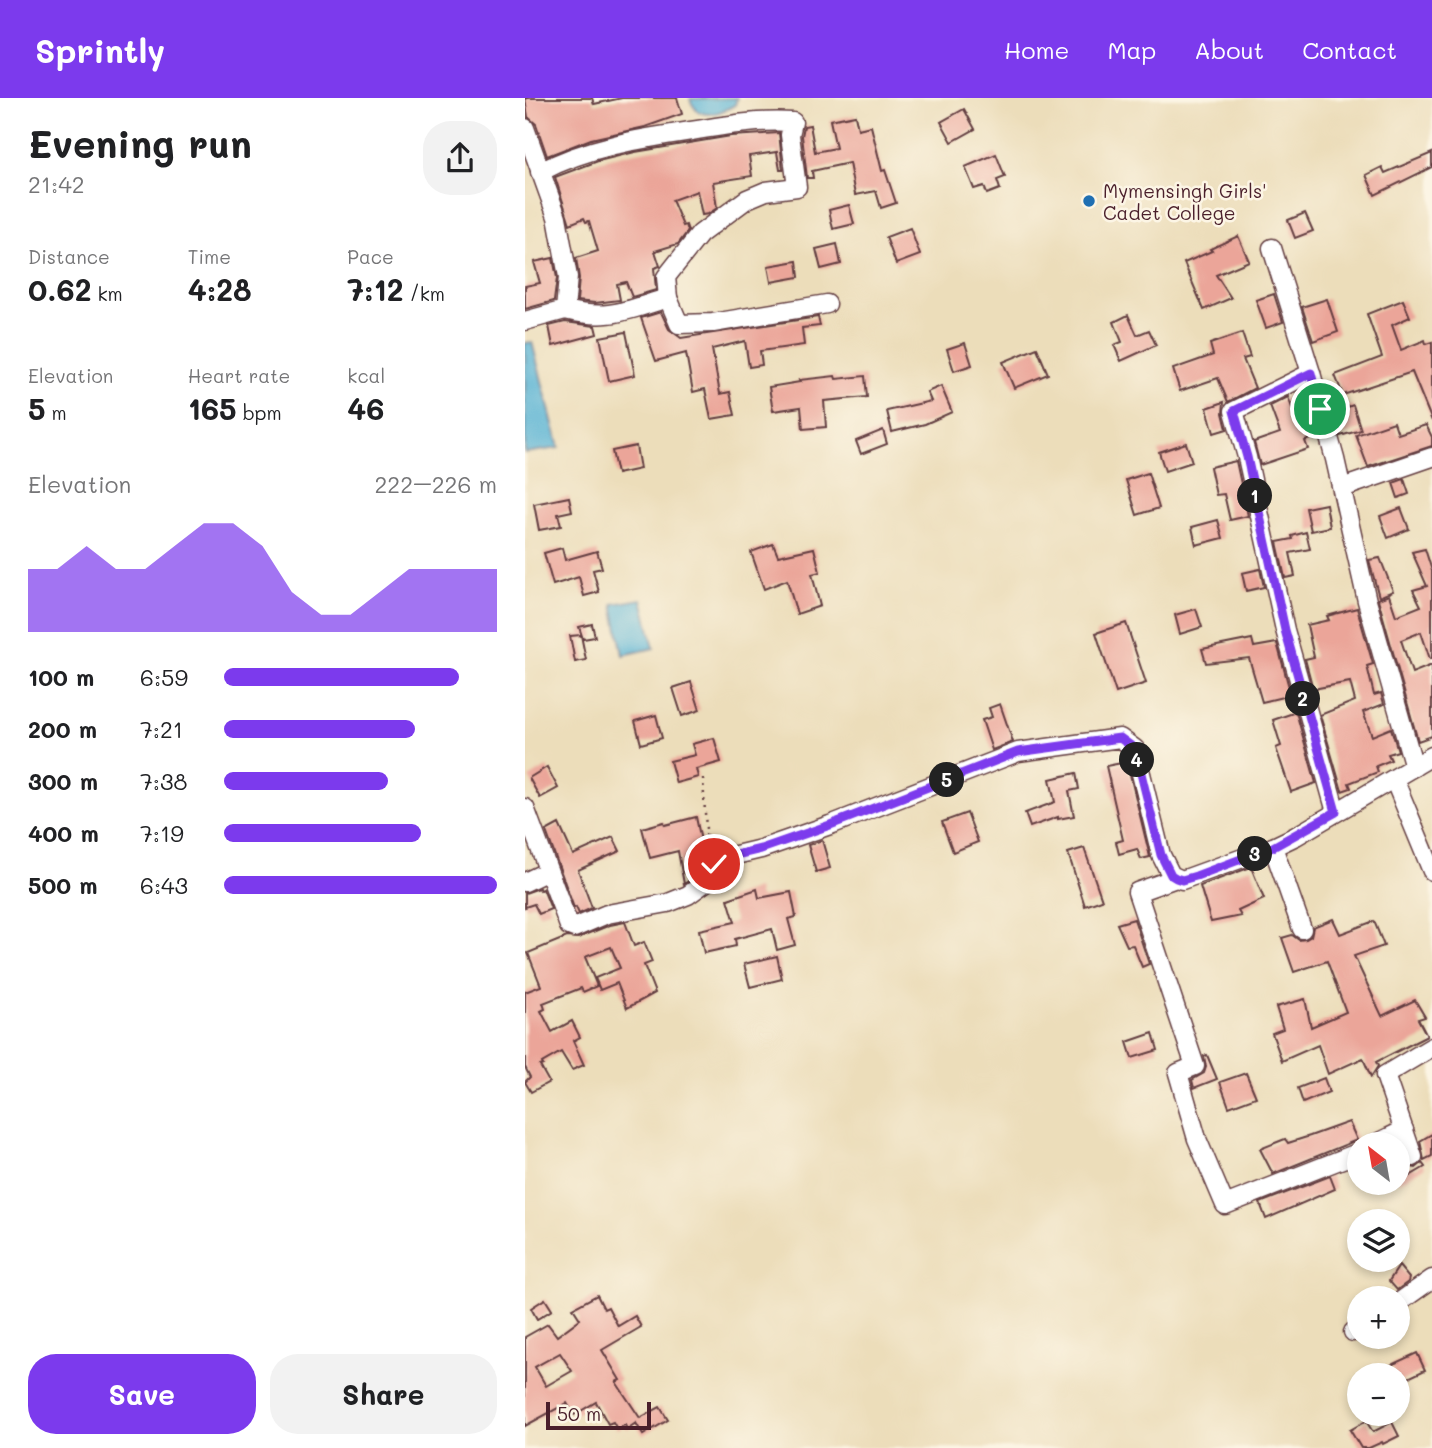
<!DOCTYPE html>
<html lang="en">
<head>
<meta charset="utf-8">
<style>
	body { margin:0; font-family:Mali,sans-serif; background:#f2f2f2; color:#202124; height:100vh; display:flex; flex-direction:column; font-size:26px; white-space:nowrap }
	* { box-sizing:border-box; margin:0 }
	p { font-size:23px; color:#757577 }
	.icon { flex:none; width:38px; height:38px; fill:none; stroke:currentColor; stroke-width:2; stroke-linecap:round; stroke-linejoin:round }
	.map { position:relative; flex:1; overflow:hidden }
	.details { display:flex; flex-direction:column; background:#fff; width:525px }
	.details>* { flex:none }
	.needle { width:46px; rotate:329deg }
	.buttons { position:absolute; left:822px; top:1034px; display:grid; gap:14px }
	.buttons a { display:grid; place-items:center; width:63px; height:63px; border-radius:50%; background:#fff; box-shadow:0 4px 10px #0003; font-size:35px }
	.scale { position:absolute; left:21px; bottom:18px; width:105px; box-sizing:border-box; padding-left:7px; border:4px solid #4a1f2b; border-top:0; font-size:19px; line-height:24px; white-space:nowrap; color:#4a1f2b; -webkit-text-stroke:5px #fcf5e5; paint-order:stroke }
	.pin { position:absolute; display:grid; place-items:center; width:60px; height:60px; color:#fff; margin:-30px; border:4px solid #fff; border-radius:50%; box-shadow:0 2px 7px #0007 }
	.km { position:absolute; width:35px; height:35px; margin:-18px; border-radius:50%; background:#222; color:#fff; font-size:19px; line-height:35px; text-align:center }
	.round { display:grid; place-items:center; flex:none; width:74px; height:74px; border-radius:28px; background:#f2f2f2 }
	.summary { display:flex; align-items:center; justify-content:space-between; height:119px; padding:0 28px }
	h1 { font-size:38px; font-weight:700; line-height:52px }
	.metrics { display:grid; grid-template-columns:repeat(3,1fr); gap:10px; height:119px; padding:7px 28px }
	.metrics div { display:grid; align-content:center }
	.metrics b { font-size:30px; font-weight:700 }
	.metrics small { font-size:19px; font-weight:400 }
	.metrics p { font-size:19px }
	.chart { height:196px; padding:14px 28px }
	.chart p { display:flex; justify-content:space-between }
	.chart svg { width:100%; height:126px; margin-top:7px; fill:#7c3aed; opacity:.7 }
	.cta { display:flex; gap:14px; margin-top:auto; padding:14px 28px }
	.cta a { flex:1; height:80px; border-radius:28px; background:#7c3aed; color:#fff; font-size:28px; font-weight:700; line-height:80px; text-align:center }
	.cta a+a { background:#f2f2f2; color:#202124 }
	ul { padding:0 28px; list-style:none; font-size:23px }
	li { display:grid; grid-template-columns:112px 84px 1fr; align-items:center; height:52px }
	li i { height:18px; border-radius:9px; background:#7c3aed }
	header { display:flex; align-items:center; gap:42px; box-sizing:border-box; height:98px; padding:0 35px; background:#7c3aed; color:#fff }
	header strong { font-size:33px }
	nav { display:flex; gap:38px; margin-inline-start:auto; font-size:24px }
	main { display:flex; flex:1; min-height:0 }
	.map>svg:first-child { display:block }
	.water { fill:#56b2d4; stroke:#506880; stroke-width:2 }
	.building { fill:#eba599; fill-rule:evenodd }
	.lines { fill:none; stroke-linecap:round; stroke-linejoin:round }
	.minor-casing { stroke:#623c40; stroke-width:21 }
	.path { stroke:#623c40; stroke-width:2.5; stroke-dasharray:2 5; stroke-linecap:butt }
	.minor { stroke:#fff; stroke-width:18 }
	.route-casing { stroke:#fff; stroke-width:14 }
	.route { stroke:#7c3aed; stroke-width:9 }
	.poi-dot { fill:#1f6fb2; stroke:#fcf5e5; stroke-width:2.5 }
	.labels { text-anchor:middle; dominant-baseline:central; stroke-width:5; stroke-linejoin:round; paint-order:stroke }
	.poi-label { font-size:19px; fill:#4a1f2b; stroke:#fcf5e5; text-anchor:start }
</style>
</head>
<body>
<header>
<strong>Sprintly</strong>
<nav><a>Home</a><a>Map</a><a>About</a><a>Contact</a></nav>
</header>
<main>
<section class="details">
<div class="summary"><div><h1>Evening run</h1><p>21:42</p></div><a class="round"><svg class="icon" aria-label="share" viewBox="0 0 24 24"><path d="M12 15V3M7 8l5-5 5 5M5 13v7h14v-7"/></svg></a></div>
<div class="metrics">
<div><p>Distance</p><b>0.62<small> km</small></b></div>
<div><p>Time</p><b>4:28</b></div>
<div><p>Pace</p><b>7:12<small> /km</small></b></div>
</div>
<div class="metrics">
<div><p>Elevation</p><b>5<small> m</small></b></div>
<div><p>Heart rate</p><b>165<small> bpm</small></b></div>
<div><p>kcal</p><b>46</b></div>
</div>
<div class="chart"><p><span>Elevation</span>222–226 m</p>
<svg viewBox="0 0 160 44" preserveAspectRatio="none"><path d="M0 44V22L10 22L20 14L30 22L40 22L50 14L60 6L70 6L80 14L90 30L100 38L110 38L120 30L130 22L140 22L150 22L160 22V44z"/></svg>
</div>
<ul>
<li><b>100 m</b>6:59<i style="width:86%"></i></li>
<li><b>200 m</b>7:21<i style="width:70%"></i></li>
<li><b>300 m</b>7:38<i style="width:60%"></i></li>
<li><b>400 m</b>7:19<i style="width:72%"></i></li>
<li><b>500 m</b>6:43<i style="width:100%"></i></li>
</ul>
<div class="cta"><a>Save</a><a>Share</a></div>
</section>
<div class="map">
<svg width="907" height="1350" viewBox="0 0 907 1350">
	<rect width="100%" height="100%" fill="#fcf5e5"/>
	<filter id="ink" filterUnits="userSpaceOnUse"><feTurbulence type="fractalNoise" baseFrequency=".0143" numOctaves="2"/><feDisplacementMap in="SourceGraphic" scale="14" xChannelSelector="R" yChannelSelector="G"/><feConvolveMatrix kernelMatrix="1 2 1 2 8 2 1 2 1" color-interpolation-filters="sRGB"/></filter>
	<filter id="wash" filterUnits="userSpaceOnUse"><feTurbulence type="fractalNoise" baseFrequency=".00686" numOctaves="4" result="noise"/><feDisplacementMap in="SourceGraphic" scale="28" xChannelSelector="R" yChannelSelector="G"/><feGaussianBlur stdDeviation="1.57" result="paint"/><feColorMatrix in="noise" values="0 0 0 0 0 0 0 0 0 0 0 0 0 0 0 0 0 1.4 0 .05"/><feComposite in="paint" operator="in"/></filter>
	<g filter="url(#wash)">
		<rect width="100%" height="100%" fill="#ecddba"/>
		<!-- water -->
		<g class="water">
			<path d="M212,0L210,7C193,16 173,24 165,1Z"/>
			<path d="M7,244L34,350L0,355V245Z"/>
			<path d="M117,501L129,550L98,557L88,506Z"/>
		</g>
		<g id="blocks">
			<!-- building -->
			<g class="building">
				<path d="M0,0H67L69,6L97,0H152L157,16L120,29L66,41L22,58L11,26L3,19Z"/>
				<path d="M439,11L450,31L427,44L416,24Z"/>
				<path d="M330,17L333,31L346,28L357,73L360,72L371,105L356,110L351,93L330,97L324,65L287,73L288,80H282L277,38L279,28L285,27L290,54L311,50L305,22Z"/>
				<path d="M254,35L258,72H255L252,54L224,58L227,78L188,84L192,110L183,116L177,117L172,93L147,102L158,128L161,127L163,133L153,146L130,153L135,168L129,170L131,192L107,199L101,184L92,186L95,202L70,205L52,203L54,180L51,160L73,153L64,123L61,124L59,120L45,126L30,79L73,63L110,54L206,38Z"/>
				<path d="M907,55V69L850,97L841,77L857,69L860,75Z"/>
				<path d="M471,56L480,79L472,82L475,91L462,96L459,88L449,91L440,69Z"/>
				<path d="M324,107L329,126L308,131L304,112Z"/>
				<path d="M780,115L788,133L770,140L763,122Z"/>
				<path d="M385,130L395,157L371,166L361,139Z"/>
				<path d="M713,138L724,163L691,177L706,200L679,212L659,165L687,153L685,151Z"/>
				<path d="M312,146L316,166L296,171L291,151Z"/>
				<path d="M28,160L32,180L29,203L0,211V188L15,185L9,164Z"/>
				<path d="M272,163L274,179L246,184L243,168Z"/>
				<path d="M749,196L758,224L741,230L731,202Z"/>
				<path d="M802,201L813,234L788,243L777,209Z"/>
				<path d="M878,202L885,219L867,227L876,252L900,242L901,246L907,244V323L887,274L818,297L810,277L857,259L842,216Z"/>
				<path d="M136,214L144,231L156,240L293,219L295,228L277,230L279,247L235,253L237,267L224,269L220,243L187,251L195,296L205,294L210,317L186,321L180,291L168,294L161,255L131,263L116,220Z"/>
				<path d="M603,217L612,237L624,232L631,247L596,263L589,247L597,244L589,224Z"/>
				<path d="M40,224L70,228L72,236L28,248L24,228Z"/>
				<path d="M101,234L110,277L84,283L75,239Z"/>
				<path d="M717,235L725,259L718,261L730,290L703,304L693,280L655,293L648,271L688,257L685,246Z"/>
				<path d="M440,245L447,267L429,273L422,251Z"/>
				<path d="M512,250L523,276L489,290L478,264Z"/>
				<path d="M310,278L311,281L340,278L342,299L299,303L301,329L278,331L276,309L248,313L244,289L275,284L274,282Z"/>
				<path d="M416,288L427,314L400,326L367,334L362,313L406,303L402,294Z"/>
				<path d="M763,299L774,328L780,326L785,341L780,343L783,351L735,367L729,344L755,335L745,308Z"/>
				<path d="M699,304L698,315L702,331L689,335L682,310Z"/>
				<path d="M828,307L836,332L815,338L809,314Z"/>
				<path d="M869,324L873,336L901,327L907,339V348L843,369L831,337Z"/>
				<path d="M358,332L362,346L336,356L331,343Z"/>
				<path d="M661,345L667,364L640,373L634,354Z"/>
				<path d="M111,348L115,371L92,376L87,353Z"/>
				<path d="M711,363L723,418L705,422L699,396L691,397L685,369Z"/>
				<path d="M623,375L634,410L612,417L601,382Z"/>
				<path d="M879,381L884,396L873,400L868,385Z"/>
				<path d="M44,399L47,413L33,416L36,428L14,432L9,406Z"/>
				<path d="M801,406L805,429L786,433L781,410Z"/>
				<path d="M876,410L884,431L863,440L855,418Z"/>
				<path d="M693,422L698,440L671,447L667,429Z"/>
				<path d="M781,434L785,451L765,455L770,478L760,480L752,444L768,441L767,438Z"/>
				<path d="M248,446L253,458L289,450L295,474L287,476L295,508L272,516L262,482L239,491L226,454Z"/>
				<path d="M37,450L40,462L72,453L77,470L68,472L74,494L59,498L54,479L28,487L19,455Z"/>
				<path d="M900,451L907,473V561H905L896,534L876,542L887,575L907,567V638L893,643L853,501L864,497L871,518L896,508L888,492L902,488L887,454Z"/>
				<path d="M855,460L868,493L854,499L844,462Z"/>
				<path d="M735,471L739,489L721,493L717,475Z"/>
				<path d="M832,510L848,566L842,568L849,597L856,595L859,606L838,614L847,638L866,630L873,653L863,656L866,662L851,668L853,674L824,685L826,690L817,693L795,617L830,603L825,584L788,591L780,561L789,559L782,527L804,522L802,518Z"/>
				<path d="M671,511L677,529L655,536L650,517Z"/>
				<path d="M601,525L621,585L591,595L571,535Z"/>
				<path d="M67,526L70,539L58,541L54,529Z"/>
				<path d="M56,537L61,562L50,564L45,538Z"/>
				<path d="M727,541L729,549L752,545L766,597L737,604L724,560L681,565L677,551Z"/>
				<path d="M166,584L175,612L157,618L148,590Z"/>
				<path d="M475,606L488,644L467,652L457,622L467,619L464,610Z"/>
				<path d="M771,614L791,685L766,694L751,650L756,648L748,622Z"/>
				<path d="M131,617L137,640L116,646L110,623Z"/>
				<path d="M189,640L196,664L171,671L173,679L151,685L145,663L170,657L167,646Z"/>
				<path d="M602,664L625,759L616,761L612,751L594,756L591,744L598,742L581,668Z"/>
				<path d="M22,669L33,690L15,700L4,680Z"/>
				<path d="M551,675L554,691L544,693L549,718L533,721V719L505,729L500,715L530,704L525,681Z"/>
				<path d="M442,715L453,744L428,754L417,724Z"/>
				<path d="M171,719L176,743L172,744L176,767L172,777L159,786L153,753L125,760L117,730L139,724L140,727Z"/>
				<path d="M34,726L48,757L88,739L95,753L53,772L67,810L54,816L51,809L49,810L21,733Z"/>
				<path d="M297,742L305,770L291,774L283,747Z"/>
				<path d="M559,750L577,802L560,808L543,755Z"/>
				<path d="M726,769L739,801L713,813L716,818L686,824L675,788Z"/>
				<path d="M14,790L15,792L18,791L26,811L14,816L9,806L0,809V795Z"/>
				<path d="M232,791L234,800L266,794L271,819L263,821L270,847L252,852L247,831L210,841L211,848L179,855L174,832L210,824L203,801Z"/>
				<path d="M609,821L624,866L617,869L608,847L602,848L592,826Z"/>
				<path d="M808,821L815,836L849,823L859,848L829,858L857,918L890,902L900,919L893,921L902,938L851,964L853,968L846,979L838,960L803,976L793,947L757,963L747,935L758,931L751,909L780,901L786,929L821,914L802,863L769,874L757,840L767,837L774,842L781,841L786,838L788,829Z"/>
				<path d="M100,824L109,848L119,844L127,864L119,867L130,895L102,910L92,885L75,892L70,880L95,870L86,849L60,859L72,888L58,894L56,890L18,905L20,911L16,913L27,934L47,923L55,939L48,943L59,967L47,972L36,954L17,965L18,967L15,968L24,984L6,994L0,984L5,979L0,969V894L16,888L3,855L42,839L53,840L85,827Z"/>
				<path d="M252,858L257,881L225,889L219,866Z"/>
				<path d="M628,935L633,952L607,960L602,944Z"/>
				<path d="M682,957L692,981L669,990L667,982L679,975L681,969L679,958Z"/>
				<path d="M721,975L731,999L704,1009L695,984Z"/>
				<path d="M799,980L804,994L778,1005L773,990Z"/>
				<path d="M824,1024L832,1042L748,1076L735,1051L760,1041L763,1045L785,1038Z"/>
				<path d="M907,1036V1058L899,1062L895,1043Z"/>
				<path d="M875,1055L881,1068L891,1070L897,1065L900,1069L873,1085Z"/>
				<path d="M805,1078L810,1091L741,1121L735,1105Z"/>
				<path d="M874,1168L884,1180L883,1184L872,1192L864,1183Z"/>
				<path d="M72,1197L79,1211L83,1209L93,1228L110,1218L116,1229L77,1252L95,1282L91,1284L115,1320L135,1309L143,1322L118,1337L111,1325L102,1331L100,1327L92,1331L88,1324L83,1326L71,1304L49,1317L42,1305L0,1328V1239L23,1226L32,1238L55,1221L48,1210ZM35,1255L47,1273L21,1288L10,1269Z"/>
				<path d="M20,1201L27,1212L12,1221L6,1210Z"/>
				<path d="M892,1255L900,1272L875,1284L866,1267Z"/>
				<path d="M841,1323L848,1334L867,1324L874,1338L858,1346L857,1344L844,1350H836L825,1332Z"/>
			</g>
		</g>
	</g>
	<g filter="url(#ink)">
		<use href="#blocks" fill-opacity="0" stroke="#623c40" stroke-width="2"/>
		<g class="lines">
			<defs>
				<g id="minor">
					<path d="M0,30L32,119L43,179L40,212L0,223"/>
					<path d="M15,74C62,49 114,41 166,33C202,27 232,22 268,24L265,37L272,89L241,93L222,101L175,136L141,179L143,200"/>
					<path d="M747,150L786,275L709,313L722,359L760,532L811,714"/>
					<path d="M40,212C85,223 101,212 143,200L154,226L188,225L302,206"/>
					<path d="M786,275L810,361L842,503L889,669"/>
					<path d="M817,390L907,359"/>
					<path d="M869,681L907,773"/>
					<path d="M0,710L44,828L49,830L82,816L143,805L163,797L181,784L189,766L194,761L236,751L305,727L493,654L595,640L610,651L636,757L646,777L657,782L748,749L771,738L907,658"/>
					<path d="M748,749L777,831"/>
					<path d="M651,780L612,794L670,968L653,975L672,1041L700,1107L835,1054"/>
					<path d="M0,784L23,773"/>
					<path d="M850,1046L879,1032"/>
					<path d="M888,1059L860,977L907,949"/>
					<path d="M873,1205L907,1181"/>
					<path d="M828,1234L835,1229"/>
				</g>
			</defs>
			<!-- minor casing -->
			<use href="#minor" class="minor-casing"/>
			<!-- path -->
			<path class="path" d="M178,680L182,749"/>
			<!-- minor -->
			<use href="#minor" class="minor"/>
		</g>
	</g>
	<g class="lines" filter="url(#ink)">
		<defs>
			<path id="route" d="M189,766L194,761L236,751L305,727L493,654L595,640L610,651L636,757L646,777L651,780L657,782L671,778L748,749L811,714L760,532L722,359L709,313L786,275L795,311"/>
		</defs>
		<!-- route casing -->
		<use href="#route" class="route-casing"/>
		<!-- route -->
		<use href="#route" class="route"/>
	</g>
	<!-- markers -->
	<circle class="poi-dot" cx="564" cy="103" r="7"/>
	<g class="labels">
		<!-- poi labels -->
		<g class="poi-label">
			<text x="578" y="92">Mymensingh Girls'<tspan x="578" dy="22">Cadet College</tspan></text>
		</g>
	</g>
</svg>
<div class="buttons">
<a><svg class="needle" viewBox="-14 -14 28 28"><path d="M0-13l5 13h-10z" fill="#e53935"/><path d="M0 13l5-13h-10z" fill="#757577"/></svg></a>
<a><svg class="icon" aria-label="layers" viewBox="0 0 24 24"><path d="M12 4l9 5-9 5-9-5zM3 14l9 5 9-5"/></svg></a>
<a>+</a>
<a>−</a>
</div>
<div class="scale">50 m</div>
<div class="pin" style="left:795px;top:311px;background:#1e9e55"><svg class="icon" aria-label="arrive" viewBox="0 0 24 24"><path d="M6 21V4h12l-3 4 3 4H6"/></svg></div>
<div class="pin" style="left:189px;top:766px;background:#d93025"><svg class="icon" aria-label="check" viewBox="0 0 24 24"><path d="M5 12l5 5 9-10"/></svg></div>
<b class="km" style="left:730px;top:398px">1</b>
<b class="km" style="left:778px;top:601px">2</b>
<b class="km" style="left:730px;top:756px">3</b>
<b class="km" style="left:612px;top:662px">4</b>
<b class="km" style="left:422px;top:682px">5</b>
</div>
</main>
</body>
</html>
